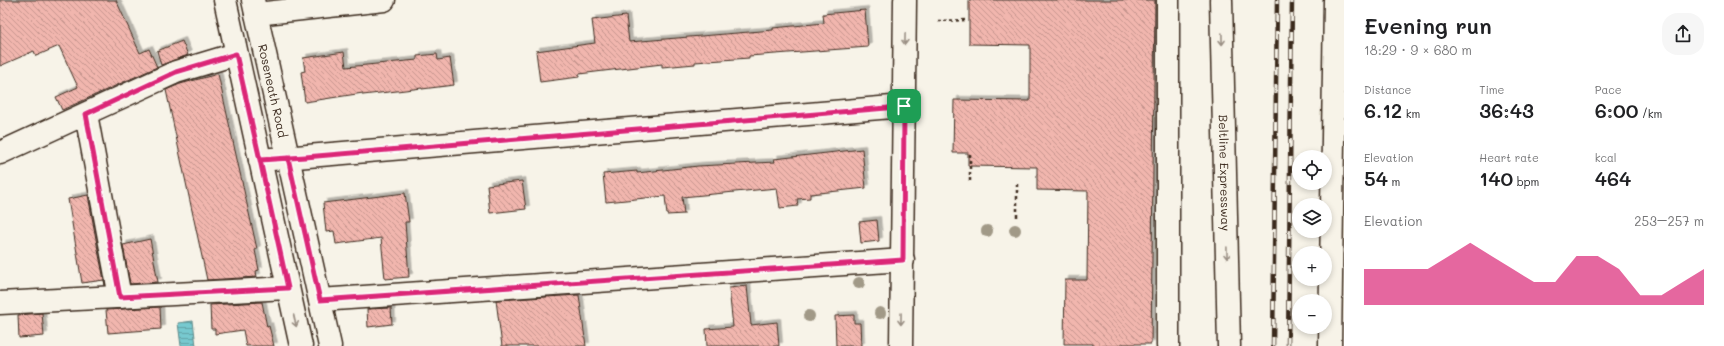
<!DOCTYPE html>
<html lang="en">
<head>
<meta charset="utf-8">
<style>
	body { margin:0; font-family:Mali,sans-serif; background:#f6f6f6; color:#202124; height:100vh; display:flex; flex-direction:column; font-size:15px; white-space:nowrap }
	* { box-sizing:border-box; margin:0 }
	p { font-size:13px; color:#757577 }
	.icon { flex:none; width:22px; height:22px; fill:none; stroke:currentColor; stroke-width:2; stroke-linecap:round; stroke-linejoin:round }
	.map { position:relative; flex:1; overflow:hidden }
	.details { display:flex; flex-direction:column; background:#fff; width:380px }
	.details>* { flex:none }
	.tools { position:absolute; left:1292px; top:150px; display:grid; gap:8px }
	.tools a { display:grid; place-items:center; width:40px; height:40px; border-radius:50%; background:#fff; box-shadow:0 2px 6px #0003; font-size:20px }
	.pin { position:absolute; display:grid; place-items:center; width:34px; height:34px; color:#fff; margin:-17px; border-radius:8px; box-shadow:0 2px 6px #0006 }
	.round { display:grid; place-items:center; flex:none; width:42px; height:42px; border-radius:16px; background:#f6f6f6 }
	.summary { display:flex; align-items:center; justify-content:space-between; height:68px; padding:0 20px }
	h1 { font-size:22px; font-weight:600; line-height:30px }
	.metrics { display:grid; grid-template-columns:repeat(3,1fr); gap:6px; height:68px; padding:4px 20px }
	.metrics div { display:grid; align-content:center }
	.metrics b { font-size:20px; font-weight:600 }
	.metrics small { font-size:11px; font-weight:400 }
	.metrics p { font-size:11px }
	.chart { height:112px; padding:8px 20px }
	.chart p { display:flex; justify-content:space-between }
	.chart svg { width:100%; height:72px; margin-top:4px; fill:#db2777; opacity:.7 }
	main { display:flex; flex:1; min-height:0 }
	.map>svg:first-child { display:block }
	.water { fill:url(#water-rules); stroke:#5f8988 }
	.building { fill:url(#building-back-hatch); stroke:#3b2a1e; filter:url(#shadow) }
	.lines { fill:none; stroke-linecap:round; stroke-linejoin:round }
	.minor-casing { stroke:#3b2a1e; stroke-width:25 }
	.highway-casing { stroke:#3b2a1e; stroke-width:25 }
	.path { stroke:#3b2a1e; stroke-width:2.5; stroke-dasharray:3 3; stroke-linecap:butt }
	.minor { stroke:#f7f3e8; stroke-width:22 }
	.highway { stroke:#f7f3e8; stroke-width:22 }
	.rail-casing { stroke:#3b2a1e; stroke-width:4.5 }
	.rail { stroke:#f7f3e8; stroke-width:3; stroke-dasharray:9; stroke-linecap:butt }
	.tree { fill:#a19987 }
	.oneway { stroke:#998e83 }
	.route-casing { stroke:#fff; stroke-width:8 }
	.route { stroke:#db2777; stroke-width:5 }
	.labels { text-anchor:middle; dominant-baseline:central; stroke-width:3; stroke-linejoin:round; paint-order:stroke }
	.street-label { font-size:12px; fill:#3b2a1e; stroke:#f7f3e8 }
</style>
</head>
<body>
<main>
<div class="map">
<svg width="1344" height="346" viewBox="0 0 1344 346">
	<defs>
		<pattern id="water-rules" width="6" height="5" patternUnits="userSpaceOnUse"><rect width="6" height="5" fill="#77c9cf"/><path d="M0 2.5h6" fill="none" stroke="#63a3a7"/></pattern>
		<pattern id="building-back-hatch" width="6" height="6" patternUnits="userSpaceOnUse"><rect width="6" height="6" fill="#f1b6ae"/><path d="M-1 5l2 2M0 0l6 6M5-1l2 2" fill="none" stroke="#c4948d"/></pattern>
		<filter id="shadow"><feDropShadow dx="3.5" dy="-3.5" stdDeviation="0" flood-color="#0004"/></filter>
	</defs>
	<rect width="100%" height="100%" fill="#f7f3e8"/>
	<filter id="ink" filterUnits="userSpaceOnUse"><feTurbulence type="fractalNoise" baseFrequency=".025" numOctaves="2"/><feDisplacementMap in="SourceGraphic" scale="8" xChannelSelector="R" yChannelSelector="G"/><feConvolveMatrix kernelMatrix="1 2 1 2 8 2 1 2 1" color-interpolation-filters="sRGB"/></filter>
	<g filter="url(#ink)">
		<!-- water -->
		<path class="water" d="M193,321L196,346H181L178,323Z"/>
		<!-- building -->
		<g class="building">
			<path d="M0,0H116L140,53L149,49L157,67L62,110L56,97L78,87L59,46L36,56L34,51L0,66Z"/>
			<path d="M969,0H1155L1151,344H1120V346H1093V344H1064L1065,280H1087L1088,191L1037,190V167L968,166V153H953L954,100L1030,101V45L969,44Z"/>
			<path d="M865,10L868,47L749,56V58L695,62V64L662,67V64L579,74V77L540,82L536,51L595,43L592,20L626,16L629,42L773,30V28L824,23L823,14Z"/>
			<path d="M182,41L188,55L161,65L157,51Z"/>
			<path d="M344,52L346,67L417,60V56L437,54L438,60L450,58L454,85L422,89V88L363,95V93L305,102L301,72L305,71L303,58Z"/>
			<path d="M218,74L257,249L255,250L259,270L256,271L257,277L207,280L166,90L180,84Z"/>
			<path d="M862,149L866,188L810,194V198L797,199L798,206L780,208L777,188L682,197L684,214L667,215L665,196L606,202L603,174L637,171V173L698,166L775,162L774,159Z"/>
			<path d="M522,181L526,209L490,213L487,185Z"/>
			<path d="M405,193L409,222H405L409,277L385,279L381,238L336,244L334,231L326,232L323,203Z"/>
			<path d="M88,195L98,250L105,285L104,280L82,283L68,199Z"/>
			<path d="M877,220L879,241L861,243L859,222Z"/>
			<path d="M150,239L158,282L130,284L123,245Z"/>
			<path d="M747,286L751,325L777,322L779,346H707L706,329L733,327L729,288Z"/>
			<path d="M579,295L586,346H502L496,300Z"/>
			<path d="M262,302L267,327L269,326L274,346H246L243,330L215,334V329H211L210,305Z"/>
			<path d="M160,307L161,329L108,333L106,310Z"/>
			<path d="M391,308L392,324L368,327L367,309Z"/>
			<path d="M42,313L44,336L19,338L18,315Z"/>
			<path d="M854,315V323H860L861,346H836L835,316Z"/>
		</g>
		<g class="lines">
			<defs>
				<g id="minor">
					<path d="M225,0L301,346"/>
					<path id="s1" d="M253,0L330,346"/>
					<path d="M1168,0V346"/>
					<path d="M256,14L384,0"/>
					<path d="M86,114L120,297"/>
					<path d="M0,153L176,72L236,54"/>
					<path d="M260,160L904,106"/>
					<path d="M320,300L903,260"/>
					<path d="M0,303L288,288"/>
					<path d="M901,346L905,0"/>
				</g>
				<g id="highway">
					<path id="s2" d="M1221,0L1229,346"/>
					<path d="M1330,346L1335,0"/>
				</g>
			</defs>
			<!-- minor casing -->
			<use href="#minor" class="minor-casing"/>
			<!-- highway casing -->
			<use href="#highway" class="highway-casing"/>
			<!-- path -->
			<g class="path">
				<path d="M938,21L967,20"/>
				<path d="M970,181V154"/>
				<path d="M1017,217V182"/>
			</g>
			<!-- minor -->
			<use href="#minor" class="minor"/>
			<!-- highway -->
			<use href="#highway" class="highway"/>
			<defs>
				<g id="rail">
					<path d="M1273,346L1277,0"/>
					<path d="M1288,346L1292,0"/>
				</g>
			</defs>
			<!-- rail casing -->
			<use href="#rail" class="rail-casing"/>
			<!-- rail -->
			<use href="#rail" class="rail"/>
		</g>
		<!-- trees -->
		<g class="tree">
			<circle cx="1015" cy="230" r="6"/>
			<circle cx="987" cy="231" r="6"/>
			<circle cx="859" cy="283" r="6"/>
			<circle cx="880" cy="313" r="6"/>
			<circle cx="809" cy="316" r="6"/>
		</g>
		<!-- one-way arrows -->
		<defs><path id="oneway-shaft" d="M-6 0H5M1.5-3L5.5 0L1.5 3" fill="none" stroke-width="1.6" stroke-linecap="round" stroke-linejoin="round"/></defs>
		<g class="oneway">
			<use href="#oneway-shaft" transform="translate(905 39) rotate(91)"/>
			<use href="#oneway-shaft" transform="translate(1222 39) rotate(89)"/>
			<use href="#oneway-shaft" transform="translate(1227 253) rotate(89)"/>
			<use href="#oneway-shaft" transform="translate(901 319) rotate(91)"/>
			<use href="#oneway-shaft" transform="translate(295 321) rotate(77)"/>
		</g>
	</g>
	<g class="lines" filter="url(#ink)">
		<defs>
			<path id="route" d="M904,106L887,108L305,157L260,160L288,288L120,297L86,114L176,72L236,54L260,160L288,158L320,300L903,260L904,106"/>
		</defs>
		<!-- route casing -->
		<use href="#route" class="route-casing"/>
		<!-- route -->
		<use href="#route" class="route"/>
	</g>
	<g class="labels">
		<!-- street labels -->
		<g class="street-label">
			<text stroke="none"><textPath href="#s1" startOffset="93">Roseneath Road</textPath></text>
			<text stroke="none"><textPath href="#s2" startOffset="173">Beltline Expressway</textPath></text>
		</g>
	</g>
</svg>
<div class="tools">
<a><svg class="icon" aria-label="locate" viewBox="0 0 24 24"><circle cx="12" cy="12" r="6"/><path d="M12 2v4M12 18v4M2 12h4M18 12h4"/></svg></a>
<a><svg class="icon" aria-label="layers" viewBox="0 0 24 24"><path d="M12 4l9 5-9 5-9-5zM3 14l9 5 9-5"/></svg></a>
<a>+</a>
<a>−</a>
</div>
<div class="pin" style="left:904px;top:106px;background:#1e9e55"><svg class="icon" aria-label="arrive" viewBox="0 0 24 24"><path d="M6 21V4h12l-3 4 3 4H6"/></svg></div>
</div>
<section class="details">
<div class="summary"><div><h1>Evening run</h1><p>18:29 · 9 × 680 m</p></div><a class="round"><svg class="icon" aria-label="share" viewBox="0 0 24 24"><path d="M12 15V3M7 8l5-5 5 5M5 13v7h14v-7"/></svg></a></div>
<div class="metrics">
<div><p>Distance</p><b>6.12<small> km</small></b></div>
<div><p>Time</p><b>36:43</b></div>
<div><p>Pace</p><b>6:00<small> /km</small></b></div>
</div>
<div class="metrics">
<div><p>Elevation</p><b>54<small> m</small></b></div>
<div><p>Heart rate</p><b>140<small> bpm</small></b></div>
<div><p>kcal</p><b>464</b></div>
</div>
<div class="chart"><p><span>Elevation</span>253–257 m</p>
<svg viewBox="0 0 160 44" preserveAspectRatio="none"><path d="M0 44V22L10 22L20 22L30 22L40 14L50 6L60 14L70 22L80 30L90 30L100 14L110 14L120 22L130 38L140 38L150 30L160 22V44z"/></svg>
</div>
</section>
</main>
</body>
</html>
